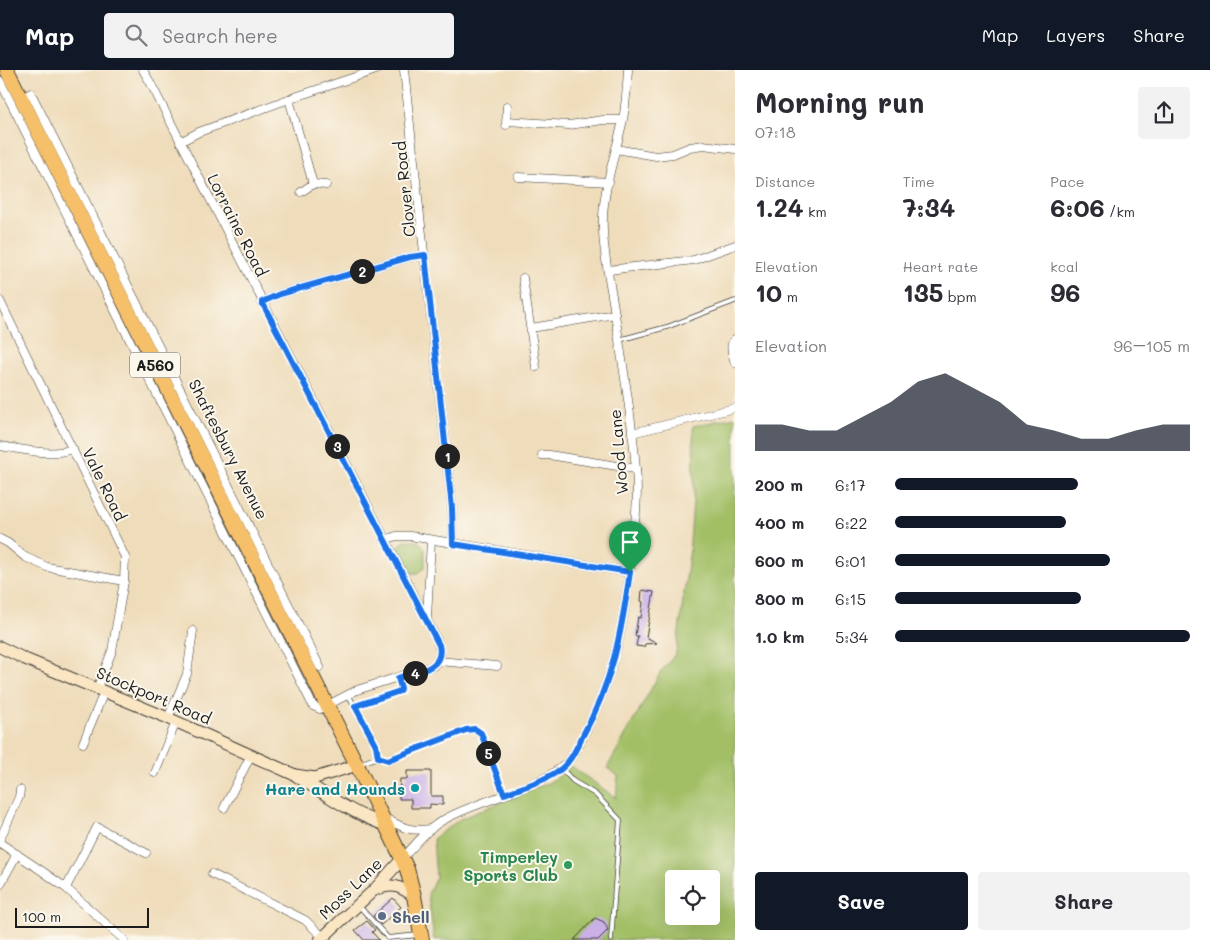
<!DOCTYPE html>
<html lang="en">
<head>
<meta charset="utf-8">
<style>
	body { margin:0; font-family:Mali,sans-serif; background:#f2f2f3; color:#2b2b33; height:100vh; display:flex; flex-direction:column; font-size:19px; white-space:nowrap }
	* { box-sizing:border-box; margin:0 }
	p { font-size:16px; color:#7c7c81 }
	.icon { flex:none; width:28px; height:28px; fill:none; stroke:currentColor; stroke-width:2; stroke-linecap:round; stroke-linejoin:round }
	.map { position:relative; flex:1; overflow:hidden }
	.drawer { display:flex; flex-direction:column; background:#fff; width:475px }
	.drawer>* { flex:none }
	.tools { position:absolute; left:665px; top:800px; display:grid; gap:10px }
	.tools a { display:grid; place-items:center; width:55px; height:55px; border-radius:5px; background:#fff; box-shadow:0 5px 20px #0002; font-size:25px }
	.scale { position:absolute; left:15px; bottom:12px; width:134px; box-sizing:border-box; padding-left:5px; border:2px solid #1c1c1c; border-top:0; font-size:14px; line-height:18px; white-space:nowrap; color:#1c1c1c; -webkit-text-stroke:4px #fbf7ec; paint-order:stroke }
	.pin { position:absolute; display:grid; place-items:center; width:42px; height:42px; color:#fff; margin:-51px -21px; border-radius:50% 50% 50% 0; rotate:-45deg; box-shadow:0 0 5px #0007 }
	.pin .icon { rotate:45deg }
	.km { position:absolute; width:25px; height:25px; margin:-12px; border-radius:50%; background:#222; color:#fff; font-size:14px; line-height:25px; text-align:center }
	.round { display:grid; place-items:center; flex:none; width:52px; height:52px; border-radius:5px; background:#f2f2f3 }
	.summary { display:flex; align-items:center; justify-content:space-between; height:85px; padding:0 20px }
	h1 { font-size:28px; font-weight:800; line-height:38px }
	.stats { display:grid; grid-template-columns:repeat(3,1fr); gap:8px; height:85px; padding:5px 20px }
	.stats div { display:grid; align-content:center }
	.stats b { font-size:25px; font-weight:800 }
	.stats small { font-size:14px; font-weight:400 }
	.stats p { font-size:14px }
	.chart { height:140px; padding:10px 20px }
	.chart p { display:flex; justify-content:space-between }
	.chart svg { width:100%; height:90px; margin-top:5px; fill:#111827; opacity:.7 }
	.primary-button { display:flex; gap:10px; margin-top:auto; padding:10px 20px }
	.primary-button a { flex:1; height:58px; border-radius:5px; background:#111827; color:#fff; font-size:20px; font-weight:800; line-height:58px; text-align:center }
	.primary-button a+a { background:#f2f2f3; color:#2b2b33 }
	ul { padding:0 20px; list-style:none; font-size:16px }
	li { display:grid; grid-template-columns:80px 60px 1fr; align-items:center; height:38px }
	li i { height:12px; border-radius:6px; background:#111827 }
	header { display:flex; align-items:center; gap:30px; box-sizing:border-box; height:70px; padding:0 25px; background:#111827; color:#fff }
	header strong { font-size:24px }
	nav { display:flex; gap:28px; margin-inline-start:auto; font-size:18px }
	.search { width:350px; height:45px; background:#f2f2f3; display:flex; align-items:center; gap:12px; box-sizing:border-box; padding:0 18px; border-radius:5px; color:#7c7c81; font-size:19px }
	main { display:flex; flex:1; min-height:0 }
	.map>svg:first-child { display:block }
	.green { fill:#a2bf66; stroke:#5f6e41; fill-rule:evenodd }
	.building { fill:#cbb0e8 }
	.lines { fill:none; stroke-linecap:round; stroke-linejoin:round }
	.lane-casing { stroke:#3c3934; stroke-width:5.5 }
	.street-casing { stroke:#3c3934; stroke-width:9 }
	.secondary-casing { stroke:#3c3934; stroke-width:13 }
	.highway-casing { stroke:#3c3934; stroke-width:16 }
	.lane { stroke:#fff; stroke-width:4 }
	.street { stroke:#fff; stroke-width:8 }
	.secondary { stroke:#fbe6c4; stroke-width:11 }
	.highway { stroke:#f6c06b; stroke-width:14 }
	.route-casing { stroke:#fff; stroke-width:10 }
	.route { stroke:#1a73e8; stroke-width:6 }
	.culture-dot { fill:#0f9aa8; stroke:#fbf7ec; stroke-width:2 }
	.leisure-dot { fill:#2e9e5b; stroke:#fbf7ec; stroke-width:2 }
	.service-dot { fill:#5c6f8a; stroke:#fbf7ec; stroke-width:2 }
	.labels { text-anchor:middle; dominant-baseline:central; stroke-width:4; stroke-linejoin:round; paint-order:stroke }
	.shield { fill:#fbf7ec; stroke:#5f5e5a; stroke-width:1 }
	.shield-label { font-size:15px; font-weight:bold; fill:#1c1c1c }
	.street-label { font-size:16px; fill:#1c1c1c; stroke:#fbf7ec }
	.culture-label { font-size:16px; font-weight:bold; fill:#0d838f; stroke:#fbf7ec; text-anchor:end }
	.leisure-label { font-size:16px; font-weight:bold; fill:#27864d; stroke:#fbf7ec; text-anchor:end }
	.service-label { font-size:16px; font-weight:bold; fill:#4e5e75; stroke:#fbf7ec; text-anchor:start }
</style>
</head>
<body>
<header>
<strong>Map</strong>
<div class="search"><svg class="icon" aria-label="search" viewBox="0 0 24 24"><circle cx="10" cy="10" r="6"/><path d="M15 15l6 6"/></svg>Search here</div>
<nav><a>Map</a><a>Layers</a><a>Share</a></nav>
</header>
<main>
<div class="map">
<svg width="735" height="870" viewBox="0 0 735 870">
	<rect width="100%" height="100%" fill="#fbf7ec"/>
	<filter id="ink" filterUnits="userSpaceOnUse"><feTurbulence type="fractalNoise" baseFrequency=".02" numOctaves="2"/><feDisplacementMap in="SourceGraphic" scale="10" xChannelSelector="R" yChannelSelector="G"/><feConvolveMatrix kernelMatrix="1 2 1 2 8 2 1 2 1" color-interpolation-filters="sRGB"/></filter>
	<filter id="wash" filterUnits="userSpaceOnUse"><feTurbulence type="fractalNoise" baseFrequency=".0096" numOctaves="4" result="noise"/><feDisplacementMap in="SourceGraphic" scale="20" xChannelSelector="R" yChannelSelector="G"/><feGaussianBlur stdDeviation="1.12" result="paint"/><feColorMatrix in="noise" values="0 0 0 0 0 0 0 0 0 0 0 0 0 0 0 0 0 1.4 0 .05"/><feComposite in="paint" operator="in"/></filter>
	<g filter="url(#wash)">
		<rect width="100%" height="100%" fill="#efdcba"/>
		<!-- green -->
		<g class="green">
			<path d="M735,347V870H434L428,824L436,807L433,769L460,749L548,713L561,705L571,696L616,728L618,706L607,698L660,603L676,583L689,486L694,418L693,356ZM674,809H711V846H674Z"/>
			<path d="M408,470L419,472L425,479V497C411,516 395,487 398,478C400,473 404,472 408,470Z"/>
		</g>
		<g id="blocks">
			<!-- building -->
			<g class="building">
				<path d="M642,520L654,522L646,567L657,573L645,574L644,577L636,576L638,566H635L638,547L641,548L643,532L641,531Z"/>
				<path d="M407,701H431V726H443V735L430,734V738H411V729H399L400,709H407Z"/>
				<path d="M393,828L401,837L381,855L373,846Z"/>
				<path d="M595,848L604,852L608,860L598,870H574Z"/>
				<path d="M367,851L375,860L372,862L379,870H364L355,860Z"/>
			</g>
		</g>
	</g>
	<g filter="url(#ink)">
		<use href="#blocks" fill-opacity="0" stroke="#3c3934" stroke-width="1"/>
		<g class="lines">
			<defs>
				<g id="lane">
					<path d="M619,270L667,257L735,231"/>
					<path d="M348,624L376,675L378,687L359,694"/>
					<path d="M355,636L400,621L401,618L398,608"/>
					<path d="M378,687L388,690L466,660L475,659L481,663L504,724"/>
					<path d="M561,698L573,711L595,724L620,750L611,870"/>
					<path d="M360,837L388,868L419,865"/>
				</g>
				<g id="street">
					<path d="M404,0L452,438L453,474"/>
					<path d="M0,11L313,636L320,639L357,620L433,596C441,588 441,581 437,570L150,12L143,0"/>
					<path d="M21,28L31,23L320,597"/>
					<path d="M289,29L313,114"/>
					<path d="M507,51L569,55L603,50H622"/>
					<path d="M506,55L507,36"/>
					<path d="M180,72L199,62L289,29L376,0"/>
					<path d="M616,79L656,86L673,84L690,77L703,75L735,79"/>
					<path d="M518,107L609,112"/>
					<path d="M301,122L313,114L326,115"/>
					<path d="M608,200L694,190L735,175"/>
					<path d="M523,208L536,297"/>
					<path d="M0,231L125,487L124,511L112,581L97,619"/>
					<path d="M262,232L280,224L410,187L425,185"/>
					<path d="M531,258L615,244"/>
					<path d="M735,269C728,275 733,285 735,293"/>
					<path d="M632,363L735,338"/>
					<path d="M0,376C23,379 50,387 73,379"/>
					<path d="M542,385H549L636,399"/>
					<path d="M0,469L8,473L25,487L47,497L124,511"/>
					<path d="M385,470L396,466H410L629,502"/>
					<path d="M427,548L431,470"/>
					<path d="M438,591L497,596"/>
					<path d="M168,648L187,604L193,561"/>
					<path d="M83,673L104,622"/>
					<path d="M155,703L176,652"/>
					<path d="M224,738L251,685"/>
					<path d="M383,747C401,757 409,762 431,759"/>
					<path d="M0,769L19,727L20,720"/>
					<path d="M0,773L42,801L66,818L124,870"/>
					<path d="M402,789C415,775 428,758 445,749C478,730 550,716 571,688C578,678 583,667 588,656C616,602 624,550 631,490C634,461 639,429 636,400C632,345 622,291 614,238C610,212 604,187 603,161C601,124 615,86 623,50C626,33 627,17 628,0"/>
					<path d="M212,804L305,850L323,867"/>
					<path d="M0,815L17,784"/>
					<path d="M66,818L97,757L146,783"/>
				</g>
				<g id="secondary">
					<path d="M0,577L25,589L168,648L295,705L315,708L357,695"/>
					<path d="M298,707C326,725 355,745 385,755"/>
					<path d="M376,819C394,813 399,816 414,826"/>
					<path d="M320,870L374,820L402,789"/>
				</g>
				<path id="highway" d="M7,0L357,695L407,799L414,826L422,870"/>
			</defs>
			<!-- lane casing -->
			<use href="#lane" class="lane-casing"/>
			<!-- street casing -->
			<use href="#street" class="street-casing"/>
			<!-- secondary casing -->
			<use href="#secondary" class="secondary-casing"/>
			<!-- highway casing -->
			<use href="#highway" class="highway-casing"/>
			<!-- lane -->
			<use href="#lane" class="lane"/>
			<!-- street -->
			<use href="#street" class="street"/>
			<!-- secondary -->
			<use href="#secondary" class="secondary"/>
			<!-- highway -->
			<use href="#highway" class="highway"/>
		</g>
	</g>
	<g class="lines" filter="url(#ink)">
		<defs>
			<path id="route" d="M425,185L452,438L453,474L630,502C621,564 613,612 582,667C576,679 571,691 561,699C545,711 523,717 504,724L481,663L475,659L466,660L388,690L378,687L376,675L355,636L400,621L401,618L398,608C415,602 445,600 439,575L262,232L280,224L410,187Z"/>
		</defs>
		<!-- route casing -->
		<use href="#route" class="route-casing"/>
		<!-- route -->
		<use href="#route" class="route"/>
	</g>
	<!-- markers -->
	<circle class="culture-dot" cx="415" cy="718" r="5"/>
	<circle class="leisure-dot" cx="568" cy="795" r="5"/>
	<circle class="service-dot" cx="382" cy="846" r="5"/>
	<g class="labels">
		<!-- shield labels -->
		<rect class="shield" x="130" y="282.5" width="50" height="25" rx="4"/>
		<g class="shield-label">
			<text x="155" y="295">A560</text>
		</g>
		<!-- street labels -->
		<g class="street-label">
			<text transform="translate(404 119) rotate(-96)">Clover Road</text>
			<text transform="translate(238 155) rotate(63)">Lorraine Road</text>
			<text transform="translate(229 379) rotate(63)">Shaftesbury Avenue</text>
			<text transform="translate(618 382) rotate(-95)">Wood Lane</text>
			<text transform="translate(105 414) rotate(64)">Vale Road</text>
			<text transform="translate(154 625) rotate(23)">Stockport Road</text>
			<text transform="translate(350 818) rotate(-44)">Moss Lane</text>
		</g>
		<!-- culture labels -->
		<g class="culture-label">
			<text x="405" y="718">Hare and Hounds</text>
		</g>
		<!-- leisure labels -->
		<g class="leisure-label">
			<text x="558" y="786">Timperley<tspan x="558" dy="18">Sports Club</tspan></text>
		</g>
		<!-- service labels -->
		<g class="service-label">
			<text x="392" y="846">Shell</text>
		</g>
	</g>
</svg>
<div class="tools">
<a><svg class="icon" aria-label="locate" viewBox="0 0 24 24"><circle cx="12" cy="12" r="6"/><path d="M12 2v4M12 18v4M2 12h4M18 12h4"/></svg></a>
</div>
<div class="scale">100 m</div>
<div class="pin" style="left:630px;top:502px;background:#1e9e55"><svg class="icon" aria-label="arrive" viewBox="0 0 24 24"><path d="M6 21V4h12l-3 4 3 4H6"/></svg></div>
<b class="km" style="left:447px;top:386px">1</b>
<b class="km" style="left:362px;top:201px">2</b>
<b class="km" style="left:337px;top:376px">3</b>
<b class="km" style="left:415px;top:603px">4</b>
<b class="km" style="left:488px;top:683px">5</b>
</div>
<section class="drawer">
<div class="summary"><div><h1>Morning run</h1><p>07:18</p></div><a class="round"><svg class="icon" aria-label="share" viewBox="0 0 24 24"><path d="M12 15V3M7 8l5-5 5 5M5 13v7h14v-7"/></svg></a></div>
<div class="stats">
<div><p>Distance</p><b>1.24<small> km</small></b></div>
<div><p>Time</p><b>7:34</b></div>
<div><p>Pace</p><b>6:06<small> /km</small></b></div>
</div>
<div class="stats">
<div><p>Elevation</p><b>10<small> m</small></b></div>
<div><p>Heart rate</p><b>135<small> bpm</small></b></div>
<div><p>kcal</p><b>96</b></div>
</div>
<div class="chart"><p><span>Elevation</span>96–105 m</p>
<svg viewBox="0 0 160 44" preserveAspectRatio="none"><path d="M0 44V31L10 31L20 34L30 34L40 27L50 20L60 10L70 6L80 13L90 20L100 31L110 34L120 38L130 38L140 34L150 31L160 31V44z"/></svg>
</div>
<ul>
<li><b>200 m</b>6:17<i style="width:62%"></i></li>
<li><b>400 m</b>6:22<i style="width:58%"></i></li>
<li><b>600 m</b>6:01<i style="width:73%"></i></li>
<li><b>800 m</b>6:15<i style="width:63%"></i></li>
<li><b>1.0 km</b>5:34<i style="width:100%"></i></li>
</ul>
<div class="primary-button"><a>Save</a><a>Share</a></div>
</section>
</main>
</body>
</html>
